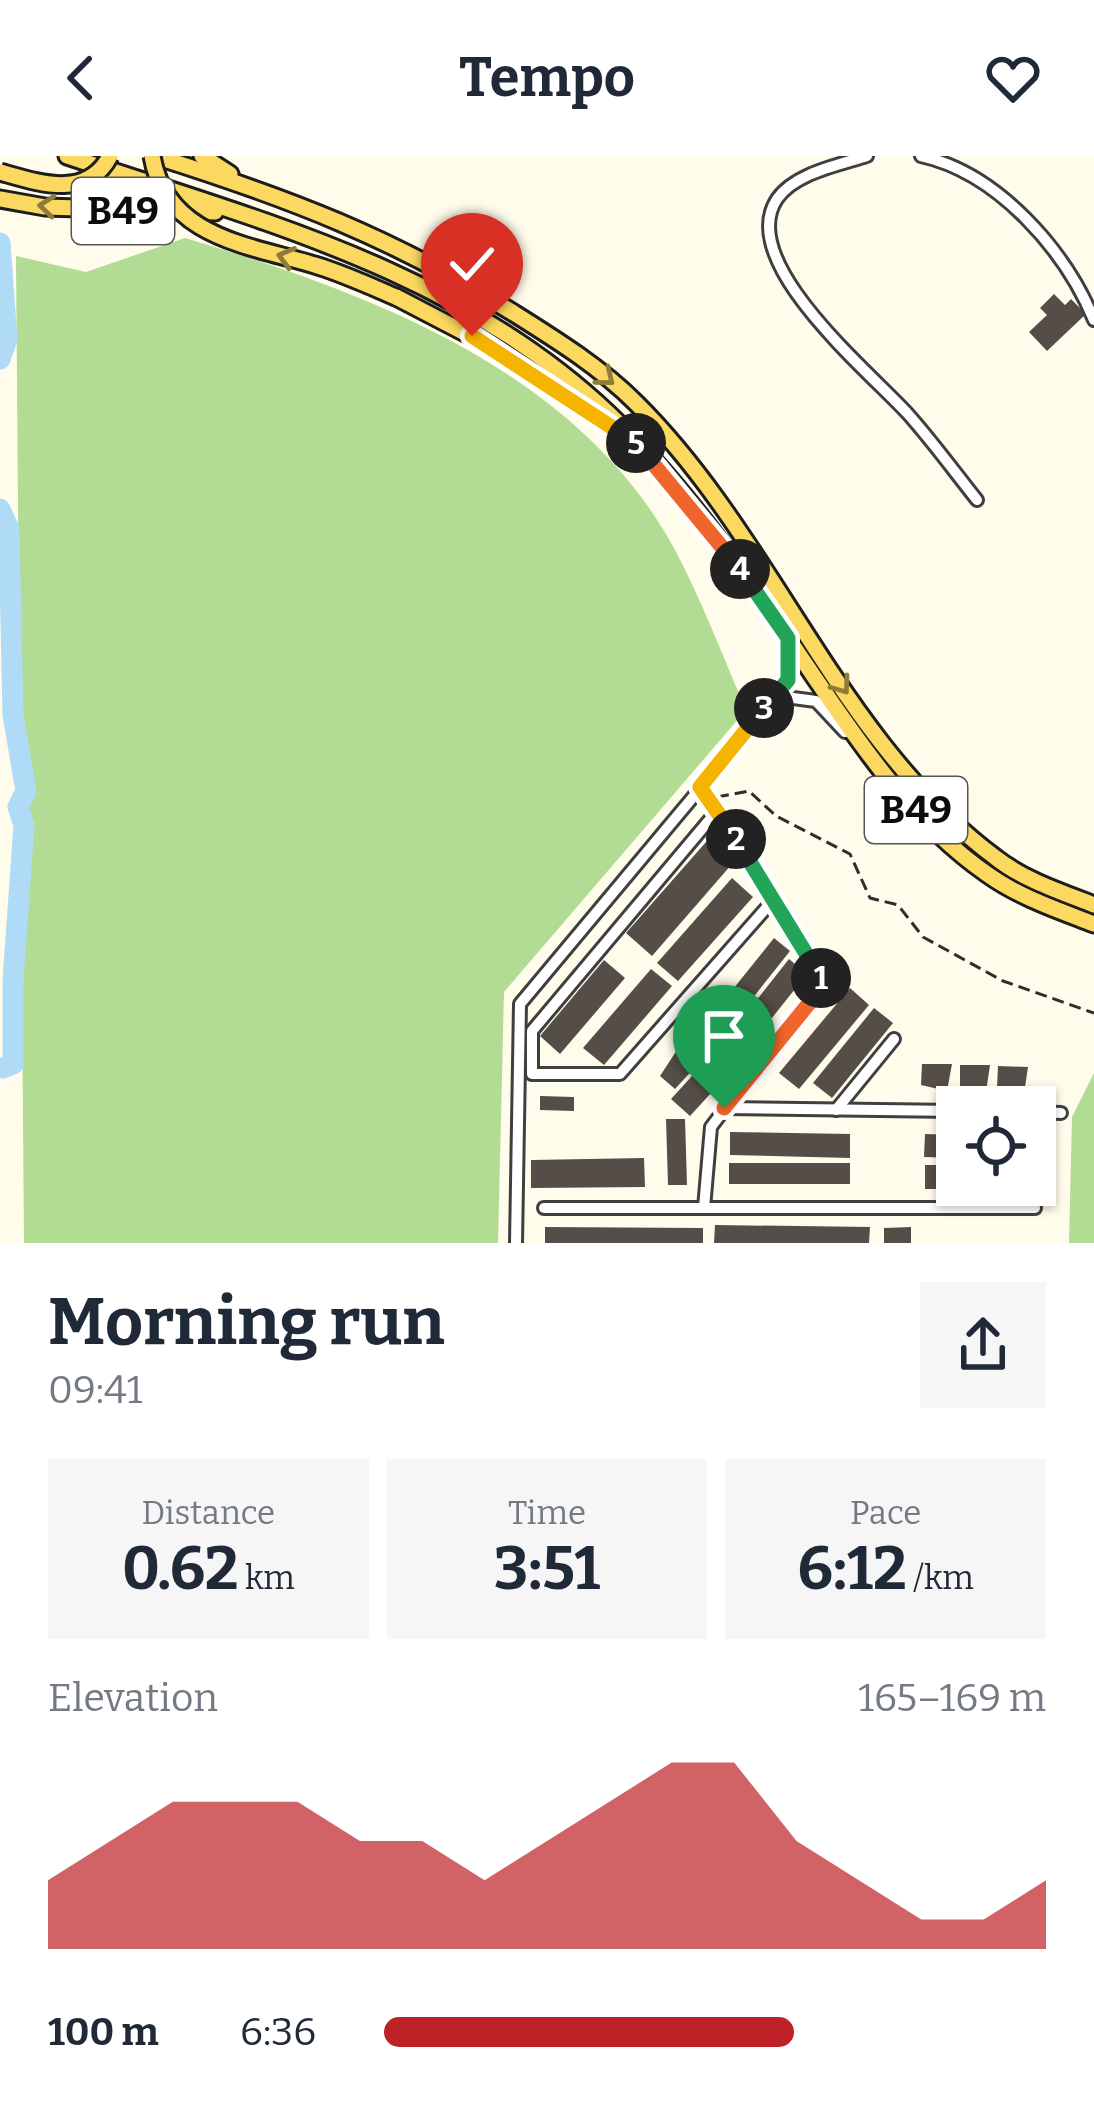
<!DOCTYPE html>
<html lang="en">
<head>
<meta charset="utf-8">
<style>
	body { margin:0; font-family:Bitter,serif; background:#f6f6f7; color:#1f2937; height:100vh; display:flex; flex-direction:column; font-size:45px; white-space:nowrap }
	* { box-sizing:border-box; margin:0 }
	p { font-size:39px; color:#747a83 }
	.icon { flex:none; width:66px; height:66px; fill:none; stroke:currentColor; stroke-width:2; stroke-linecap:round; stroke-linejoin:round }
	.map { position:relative; height:1087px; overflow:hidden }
	.details { display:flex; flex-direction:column; background:#fff; flex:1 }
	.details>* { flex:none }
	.tools { position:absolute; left:936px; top:930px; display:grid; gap:24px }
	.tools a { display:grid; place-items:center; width:120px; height:120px; border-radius:0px; background:#fff; box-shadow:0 3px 9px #0004; font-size:60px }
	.pin { position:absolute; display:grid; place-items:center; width:102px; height:102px; color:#fff; margin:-123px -51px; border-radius:50% 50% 50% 0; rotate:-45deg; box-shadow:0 0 12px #0007 }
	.pin .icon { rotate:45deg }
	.km { position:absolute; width:60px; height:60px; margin:-30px; border-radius:50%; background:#222; color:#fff; font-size:33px; line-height:60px; text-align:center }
	.round { display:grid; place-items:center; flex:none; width:126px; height:126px; border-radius:0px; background:#f6f6f7 }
	.summary { display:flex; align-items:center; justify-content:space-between; height:204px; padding:0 48px }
	h1 { font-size:66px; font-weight:700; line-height:90px }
	.metrics { display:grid; grid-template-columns:repeat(3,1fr); gap:18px; height:204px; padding:12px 48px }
	.metrics div { display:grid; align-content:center; border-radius:0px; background:#f6f6f7; text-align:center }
	.metrics b { font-size:60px; font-weight:700 }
	.metrics small { font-size:33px; font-weight:400 }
	.metrics p { font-size:33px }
	.chart { height:336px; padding:24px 48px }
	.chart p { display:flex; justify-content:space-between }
	.chart svg { width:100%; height:216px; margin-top:12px; fill:#be2226; opacity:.7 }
	ul { padding:0 48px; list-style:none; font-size:39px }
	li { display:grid; grid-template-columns:192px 144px 1fr; align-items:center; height:90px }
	li i { height:30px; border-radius:15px; background:#be2226 }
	header { display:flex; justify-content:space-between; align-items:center; height:156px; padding:0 48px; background:#fff; font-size:54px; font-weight:700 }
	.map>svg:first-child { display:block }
	.forest { fill:#b2db94 }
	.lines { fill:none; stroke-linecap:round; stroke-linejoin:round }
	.stream { stroke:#358fd0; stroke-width:3 }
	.river { stroke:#afdbf7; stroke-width:21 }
	.building { fill:#554e48 }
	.street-casing { stroke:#3f3f3f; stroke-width:16 }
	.primary-casing { stroke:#1d1d1d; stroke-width:21 }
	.path { stroke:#2e2e2e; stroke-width:3; stroke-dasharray:12 6; stroke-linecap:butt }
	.street { stroke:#fff; stroke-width:10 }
	.primary { stroke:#fbd85f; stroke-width:15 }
	.primary-bridge-casing { stroke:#1d1d1d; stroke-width:21; stroke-linecap:butt }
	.primary-bridge { stroke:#fbd85f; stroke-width:15 }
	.oneway { stroke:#8f7c3a }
	.split-1-casing { stroke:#fff; stroke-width:24 }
	.split-2-casing { stroke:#fff; stroke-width:24 }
	.split-3-casing { stroke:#fff; stroke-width:24 }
	.split-4-casing { stroke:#fff; stroke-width:24 }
	.split-5-casing { stroke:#fff; stroke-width:24 }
	.split-6-casing { stroke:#fff; stroke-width:24 }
	.split-1 { stroke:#f0652b; stroke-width:15 }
	.split-2 { stroke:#22a559; stroke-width:15 }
	.split-3 { stroke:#f5b400; stroke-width:15 }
	.split-4 { stroke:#22a559; stroke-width:15 }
	.split-5 { stroke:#f0652b; stroke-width:15 }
	.split-6 { stroke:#f5b400; stroke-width:15 }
	.labels { text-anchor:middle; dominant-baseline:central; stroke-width:12; stroke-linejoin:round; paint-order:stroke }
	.shield { fill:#fff; stroke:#555; stroke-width:3 }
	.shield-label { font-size:39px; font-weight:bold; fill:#0c0c0c }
</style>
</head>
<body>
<header><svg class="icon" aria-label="back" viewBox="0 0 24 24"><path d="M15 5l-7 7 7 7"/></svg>Tempo<svg class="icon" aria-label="heart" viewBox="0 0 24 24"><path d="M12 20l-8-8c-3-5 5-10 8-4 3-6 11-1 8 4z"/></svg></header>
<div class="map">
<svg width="1094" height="1087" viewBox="0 0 1094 1087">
	<rect width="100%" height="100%" fill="#fffceb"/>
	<!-- forest -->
	<g class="forest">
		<path d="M185,82C368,137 578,214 675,394C702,445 723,501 746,554L504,836L498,1087H24L16,100L86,116Z"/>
		<path d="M1094,917V1087H1069L1072,961Z"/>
	</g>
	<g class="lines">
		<!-- stream -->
		<path class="stream" d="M0,172H3"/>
		<!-- river -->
		<g class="river">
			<path d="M0,87L7,183L0,203"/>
			<path d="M0,353L9,373L13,559L26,635L18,651L24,669L13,824V908L3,912"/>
		</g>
	</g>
	<!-- building -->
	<g class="building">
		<path d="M1054,138L1065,149L1071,143L1086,158L1047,195L1029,176L1047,159L1040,152Z"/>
		<path d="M706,686L732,708L652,800L626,777Z"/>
		<path d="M732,722L753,741L678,825L657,807Z"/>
		<path d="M774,782L790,795L710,896L693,883Z"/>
		<path d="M789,803L807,818L732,912L714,898Z"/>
		<path d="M604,804L625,822L560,898L540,880Z"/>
		<path d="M651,813L672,830L604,909L583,892Z"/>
		<path d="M850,832L869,849L799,933L779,917Z"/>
		<path d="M874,852L893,867L832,942L813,927Z"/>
		<path d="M679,891L698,908L675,933L660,920Z"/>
		<path d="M703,908L722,925L690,960L671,943Z"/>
		<path d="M922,908H952L947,935L921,929Z"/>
		<path d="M960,909H990L986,936L960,930Z"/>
		<path d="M998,910L1028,911L1024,938L997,932Z"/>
		<path d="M540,940L574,941V955L540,954Z"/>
		<path d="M666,963H685L687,1029H668Z"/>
		<path d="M730,976L850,978V1002L730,999Z"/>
		<path d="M925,978L957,979V1002L924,1001Z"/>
		<path d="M644,1002L645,1031L531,1032V1004Z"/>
		<rect x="729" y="1007" width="121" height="21"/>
		<rect x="925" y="1009" width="32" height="24"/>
		<path d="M715,1069L870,1071L869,1087H714Z"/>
		<path d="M545,1071L703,1072V1087H545Z"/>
		<path d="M911,1071V1087H884V1072Z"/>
	</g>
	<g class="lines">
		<defs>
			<g id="street">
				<path d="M867,0C839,9 795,17 777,43C735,106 870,216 908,258C932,285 954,315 977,344"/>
				<path d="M921,0C998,17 1065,94 1094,164"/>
				<path d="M771,550L793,542L816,545L845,576"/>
				<path d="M701,631L820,813L821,827L711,971L704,1052"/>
				<path d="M717,655L532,875V918H620L775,742"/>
				<path d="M724,952L957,955"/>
				<path d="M836,954L894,883"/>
				<path d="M1035,956L1061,957"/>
				<path d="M544,1052H1035"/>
				<path d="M516,1087L520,848L785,531L788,485"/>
			</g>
			<g id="primary">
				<path d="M67,0C258,64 459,115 609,258C690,335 753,430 815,522C864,594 914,667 987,718C1019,741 1058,754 1094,768"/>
				<path d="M155,0C291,43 390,81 512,156C555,183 600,211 636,247C774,384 838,585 996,702C1024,724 1061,736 1094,749"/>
				<path d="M202,0L230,18"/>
				<path d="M0,43L45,51L215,56"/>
				<path d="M396,141L471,180L604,264"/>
			</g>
		</defs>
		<!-- street casing -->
		<use href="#street" class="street-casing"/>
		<!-- primary casing -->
		<use href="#primary" class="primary-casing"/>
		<!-- path -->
		<path class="path" d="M717,641L749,635L776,660L850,698L870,742L898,749L923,781L1003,825L1094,857"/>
		<!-- street -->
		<use href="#street" class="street"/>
		<!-- primary -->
		<use href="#primary" class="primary"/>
		<defs>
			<g id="primary-bridge">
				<path d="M152,0C166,83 251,89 318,110C344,118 370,130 396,141"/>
				<path d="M0,16C39,27 87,44 110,0"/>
			</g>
		</defs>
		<!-- primary-bridge casing -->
		<use href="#primary-bridge" class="primary-bridge-casing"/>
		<!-- primary-bridge -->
		<use href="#primary-bridge" class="primary-bridge"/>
	</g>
	<!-- one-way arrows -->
	<defs><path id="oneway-chevron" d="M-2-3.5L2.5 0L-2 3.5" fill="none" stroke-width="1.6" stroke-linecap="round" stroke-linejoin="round" transform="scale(3)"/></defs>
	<g class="oneway">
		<use href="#oneway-chevron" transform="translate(47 50) rotate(-174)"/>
		<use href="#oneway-chevron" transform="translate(286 101) rotate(-165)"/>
		<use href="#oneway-chevron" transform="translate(606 222) rotate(39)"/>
		<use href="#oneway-chevron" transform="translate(842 530) rotate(54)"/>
	</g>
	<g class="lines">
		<defs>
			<path id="split-1" d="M724,952L815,840L821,822"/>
			<path id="split-2" d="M736,683L821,822"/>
			<path id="split-3" d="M736,683L700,631L764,552"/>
			<path id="split-4" d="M740,413L788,482V524L764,552"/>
			<path id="split-5" d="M636,287L740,413"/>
			<path id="split-6" d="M472,180L636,287"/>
		</defs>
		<!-- split-1 casing -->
		<use href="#split-1" class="split-1-casing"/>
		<!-- split-2 casing -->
		<use href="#split-2" class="split-2-casing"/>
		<!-- split-3 casing -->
		<use href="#split-3" class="split-3-casing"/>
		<!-- split-4 casing -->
		<use href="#split-4" class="split-4-casing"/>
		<!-- split-5 casing -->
		<use href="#split-5" class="split-5-casing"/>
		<!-- split-6 casing -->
		<use href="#split-6" class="split-6-casing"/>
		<!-- split-1 -->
		<use href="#split-1" class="split-1"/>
		<!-- split-2 -->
		<use href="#split-2" class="split-2"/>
		<!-- split-3 -->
		<use href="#split-3" class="split-3"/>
		<!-- split-4 -->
		<use href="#split-4" class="split-4"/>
		<!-- split-5 -->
		<use href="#split-5" class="split-5"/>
		<!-- split-6 -->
		<use href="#split-6" class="split-6"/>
	</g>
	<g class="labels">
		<!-- shield labels -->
		<g class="shield">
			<rect x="72" y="22" width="102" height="66" rx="9"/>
			<rect x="865" y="621" width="102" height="66" rx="9"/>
		</g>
		<g class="shield-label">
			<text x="123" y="55">B49</text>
			<text x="916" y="654">B49</text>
		</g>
	</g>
</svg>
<div class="tools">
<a><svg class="icon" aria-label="locate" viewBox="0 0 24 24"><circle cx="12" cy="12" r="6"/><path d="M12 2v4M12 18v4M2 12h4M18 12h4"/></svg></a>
</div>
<div class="pin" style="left:724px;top:952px;background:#1e9e55"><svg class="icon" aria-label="arrive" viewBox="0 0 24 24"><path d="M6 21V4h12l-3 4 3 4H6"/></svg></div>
<div class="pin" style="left:472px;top:180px;background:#d93025"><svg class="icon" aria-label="check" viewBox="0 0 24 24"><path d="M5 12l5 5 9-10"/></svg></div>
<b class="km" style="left:821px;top:822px">1</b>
<b class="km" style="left:736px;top:683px">2</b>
<b class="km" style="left:764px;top:552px">3</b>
<b class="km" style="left:740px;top:413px">4</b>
<b class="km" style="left:636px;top:287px">5</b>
</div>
<section class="details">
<div class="summary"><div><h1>Morning run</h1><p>09:41</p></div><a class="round"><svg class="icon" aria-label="share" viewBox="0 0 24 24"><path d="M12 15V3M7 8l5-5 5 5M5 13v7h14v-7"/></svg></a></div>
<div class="metrics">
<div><p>Distance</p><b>0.62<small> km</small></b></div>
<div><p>Time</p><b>3:51</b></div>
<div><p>Pace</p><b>6:12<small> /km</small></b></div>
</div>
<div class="chart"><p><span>Elevation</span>165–169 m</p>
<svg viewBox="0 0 160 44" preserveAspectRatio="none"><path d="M0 44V30L10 22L20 14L30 14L40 14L50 22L60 22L70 30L80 22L90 14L100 6L110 6L120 22L130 30L140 38L150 38L160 30V44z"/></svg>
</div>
<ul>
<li><b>100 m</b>6:36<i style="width:62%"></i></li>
</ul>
</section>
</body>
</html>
